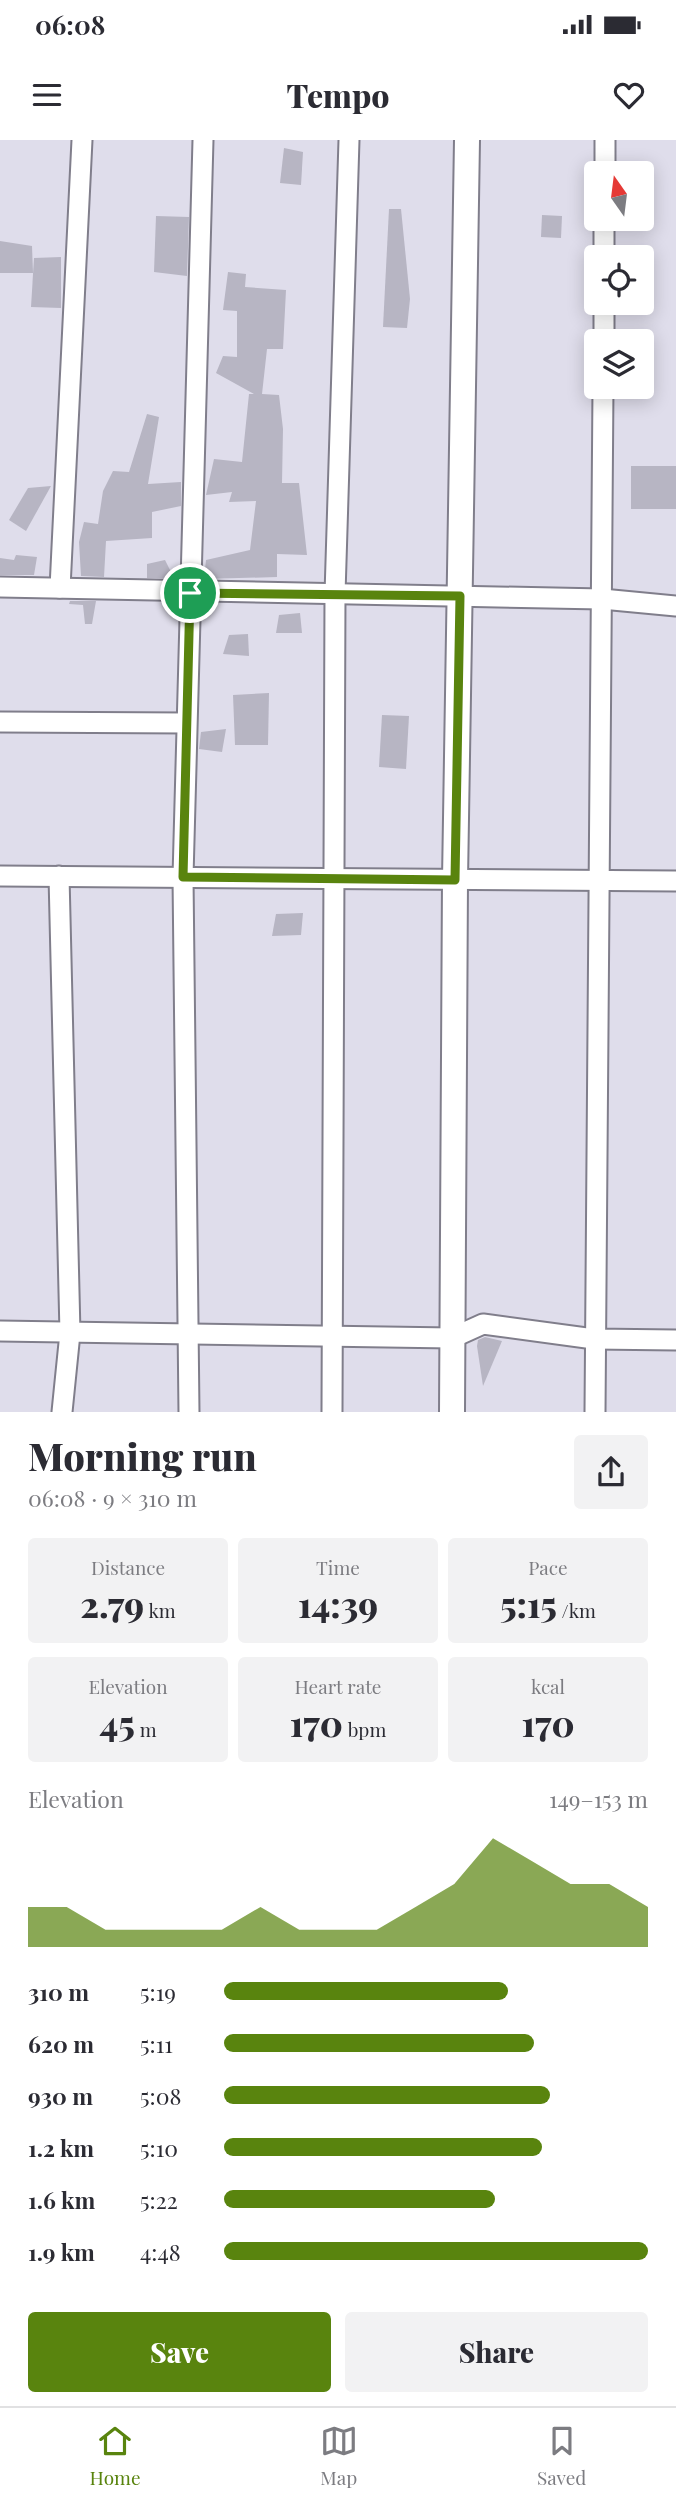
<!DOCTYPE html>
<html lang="en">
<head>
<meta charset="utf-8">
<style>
	body { margin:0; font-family:"Playfair Display",serif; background:#f2f2f3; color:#2b2b33; height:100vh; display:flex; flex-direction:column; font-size:26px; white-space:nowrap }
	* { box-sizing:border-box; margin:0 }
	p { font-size:23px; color:#7c7c81 }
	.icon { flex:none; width:38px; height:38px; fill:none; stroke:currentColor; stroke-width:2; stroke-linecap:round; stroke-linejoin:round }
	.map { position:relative; height:1272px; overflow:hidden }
	.drawer { display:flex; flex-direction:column; background:#fff; flex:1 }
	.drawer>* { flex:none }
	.needle { width:46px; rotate:346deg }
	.controls { position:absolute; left:584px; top:21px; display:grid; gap:14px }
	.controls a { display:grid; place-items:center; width:70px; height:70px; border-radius:7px; background:#fff; box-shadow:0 4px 18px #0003; font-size:35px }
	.pin { position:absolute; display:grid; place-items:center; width:60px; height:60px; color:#fff; margin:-30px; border:4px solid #fff; border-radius:50%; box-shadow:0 2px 7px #0007 }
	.round { display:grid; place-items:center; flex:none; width:74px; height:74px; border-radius:7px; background:#f2f2f3 }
	.summary { display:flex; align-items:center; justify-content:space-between; height:119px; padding:0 28px }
	h1 { font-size:38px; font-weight:800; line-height:52px }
	.stats { display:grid; grid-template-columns:repeat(3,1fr); gap:10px; height:119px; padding:7px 28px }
	.stats div { display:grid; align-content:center; border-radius:7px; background:#f2f2f3; text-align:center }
	.stats b { font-size:35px; font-weight:800 }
	.stats small { font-size:19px; font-weight:400 }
	.stats p { font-size:19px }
	.chart { height:196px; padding:14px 28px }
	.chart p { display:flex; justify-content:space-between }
	.chart svg { width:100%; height:126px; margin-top:7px; fill:#59840e; opacity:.7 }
	.cta { display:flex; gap:14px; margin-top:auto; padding:14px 28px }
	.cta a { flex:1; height:80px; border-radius:7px; background:#59840e; color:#fff; font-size:28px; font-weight:800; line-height:80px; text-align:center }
	.cta a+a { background:#f2f2f3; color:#2b2b33 }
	ul { padding:0 28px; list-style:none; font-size:23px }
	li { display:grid; grid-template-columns:112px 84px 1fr; align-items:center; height:52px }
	li i { height:18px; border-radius:9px; background:#59840e }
	.status { display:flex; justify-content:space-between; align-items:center; height:49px; padding:0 35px; background:#fff; direction:ltr }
	.status svg { height:19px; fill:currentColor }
	header { display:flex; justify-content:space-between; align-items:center; height:91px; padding:0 28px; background:#fff; font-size:32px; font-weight:800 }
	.menu { display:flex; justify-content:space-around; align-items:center; height:98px; border-top:2px solid #e1e1e2; background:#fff; font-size:19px; color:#7c7c81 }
	.menu a { display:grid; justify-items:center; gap:4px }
	.menu .active { color:#59840e }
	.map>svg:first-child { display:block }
	.building { fill:#b7b5c3 }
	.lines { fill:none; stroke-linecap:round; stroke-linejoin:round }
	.minor-casing { stroke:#807e8b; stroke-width:23 }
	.tertiary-casing { stroke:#807e8b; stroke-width:28 }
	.minor { stroke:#fff; stroke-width:19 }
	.tertiary { stroke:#fff; stroke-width:24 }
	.route-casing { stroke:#fff; stroke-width:14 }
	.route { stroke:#59840e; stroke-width:9 }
</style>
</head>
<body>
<div class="status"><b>06:08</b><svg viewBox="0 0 49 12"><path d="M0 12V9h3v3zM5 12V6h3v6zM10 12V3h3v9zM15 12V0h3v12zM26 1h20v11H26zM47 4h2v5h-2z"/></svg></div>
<header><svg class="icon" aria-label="menu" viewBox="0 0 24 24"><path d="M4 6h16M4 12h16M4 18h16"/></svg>Tempo<svg class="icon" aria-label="heart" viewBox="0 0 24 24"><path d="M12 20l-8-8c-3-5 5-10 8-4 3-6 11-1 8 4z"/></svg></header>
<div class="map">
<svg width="676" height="1272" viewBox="0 0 676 1272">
	<rect width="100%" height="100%" fill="#dfddeb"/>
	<!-- building -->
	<g class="building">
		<path d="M284,8L303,12L301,45L280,43Z"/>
		<path d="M389,69H401L410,159L407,188L383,187Z"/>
		<path d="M542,75L562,76L561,98L541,97Z"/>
		<path d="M156,76L189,77L187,136L154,132Z"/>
		<path d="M0,101L32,106L33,133H0Z"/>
		<path d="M61,117V168L31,167L34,118Z"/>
		<path d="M228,132L246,134L245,147L286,150L283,209H267L262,254L279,255L283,289L282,343H299L307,415L277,414V437L204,439L206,420L250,410L256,361L229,362L232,352L206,355L214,319L242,322L249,254H254L216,233L223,216L237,217V171L223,170Z"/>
		<path d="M147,274L159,277L148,344L181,342V366L152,372V398L106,401L104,437L81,436L79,402L84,382L98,384L103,351L113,331L129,332Z"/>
		<rect x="631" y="326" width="45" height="43"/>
		<path d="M51,346L26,391L9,380L28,348Z"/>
		<path d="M16,415L37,417L34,435H0V418L14,420Z"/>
		<path d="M165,420L174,438H147V424Z"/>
		<path d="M70,461H96L92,484H85L83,465L69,464Z"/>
		<path d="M300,473L302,493H276L279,475Z"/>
		<path d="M248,494L249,516L223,514L229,495Z"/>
		<path d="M269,553L268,605H235L233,555Z"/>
		<path d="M382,575L409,576L406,629L379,627Z"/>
		<path d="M226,589L222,612L199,609L201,592Z"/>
		<path d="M303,773L301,795L272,796L276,774Z"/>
		<path d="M485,1197L502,1201L483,1246L477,1206L478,1200Z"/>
	</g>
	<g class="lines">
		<defs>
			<g id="minor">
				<path d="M605,33V0"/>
				<path d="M604,117V79"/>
				<path d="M604,201V163"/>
				<path d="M0,447L602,459L676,466"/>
				<path d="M60,448L82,0"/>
				<path d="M0,582L186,583"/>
				<path d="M0,736L676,741"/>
				<path d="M59,736L70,1193L62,1272"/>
				<path d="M0,1191L452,1198L483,1184L594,1199L676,1200"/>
				<path d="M189,1272L183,737L203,0"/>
				<path d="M332,1272L335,454L349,0"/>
				<path d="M595,1272L603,247"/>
			</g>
			<path id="tertiary" d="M452,1272L455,740L467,0"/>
		</defs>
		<!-- minor casing -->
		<use href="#minor" class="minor-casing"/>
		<!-- tertiary casing -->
		<use href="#tertiary" class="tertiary-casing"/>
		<!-- minor -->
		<use href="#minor" class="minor"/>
		<!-- tertiary -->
		<use href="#tertiary" class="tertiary"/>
	</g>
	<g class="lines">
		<defs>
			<path id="route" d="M190,453L460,456L455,740L183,737Z"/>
		</defs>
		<!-- route casing -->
		<use href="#route" class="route-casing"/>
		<!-- route -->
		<use href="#route" class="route"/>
	</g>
</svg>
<div class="controls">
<a><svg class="needle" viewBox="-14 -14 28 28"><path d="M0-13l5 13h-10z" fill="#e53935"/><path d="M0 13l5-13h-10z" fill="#7c7c81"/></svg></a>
<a><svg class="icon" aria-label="locate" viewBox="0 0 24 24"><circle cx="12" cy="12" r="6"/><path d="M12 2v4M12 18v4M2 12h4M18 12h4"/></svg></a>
<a><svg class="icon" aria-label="layers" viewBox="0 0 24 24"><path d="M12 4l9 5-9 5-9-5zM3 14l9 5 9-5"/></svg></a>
</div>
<div class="pin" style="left:190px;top:453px;background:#1e9e55"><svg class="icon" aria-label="arrive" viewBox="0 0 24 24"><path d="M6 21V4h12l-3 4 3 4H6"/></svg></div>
</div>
<section class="drawer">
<div class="summary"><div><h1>Morning run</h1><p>06:08 · 9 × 310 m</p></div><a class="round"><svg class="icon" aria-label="share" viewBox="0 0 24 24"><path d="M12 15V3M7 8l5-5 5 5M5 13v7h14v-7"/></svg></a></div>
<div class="stats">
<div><p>Distance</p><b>2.79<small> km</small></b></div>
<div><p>Time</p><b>14:39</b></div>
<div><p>Pace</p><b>5:15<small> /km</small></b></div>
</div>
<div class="stats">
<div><p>Elevation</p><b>45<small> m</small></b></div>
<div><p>Heart rate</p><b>170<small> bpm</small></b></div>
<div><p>kcal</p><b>170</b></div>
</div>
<div class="chart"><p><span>Elevation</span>149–153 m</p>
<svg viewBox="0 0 160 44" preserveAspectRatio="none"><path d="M0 44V30L10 30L20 38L30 38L40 38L50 38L60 30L70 38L80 38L90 38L100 30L110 22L120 6L130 14L140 22L150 22L160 30V44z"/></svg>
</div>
<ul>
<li><b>310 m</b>5:19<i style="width:67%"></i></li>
<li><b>620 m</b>5:11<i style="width:73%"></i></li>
<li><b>930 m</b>5:08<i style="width:77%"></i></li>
<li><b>1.2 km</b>5:10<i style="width:75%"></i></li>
<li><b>1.6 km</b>5:22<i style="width:64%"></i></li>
<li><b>1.9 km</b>4:48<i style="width:100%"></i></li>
</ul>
<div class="cta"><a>Save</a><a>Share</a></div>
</section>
<nav class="menu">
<a class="active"><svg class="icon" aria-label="home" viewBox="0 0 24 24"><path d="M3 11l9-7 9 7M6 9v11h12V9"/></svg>Home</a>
<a><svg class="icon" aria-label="map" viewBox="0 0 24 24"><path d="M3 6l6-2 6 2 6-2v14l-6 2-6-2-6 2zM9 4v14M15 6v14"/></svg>Map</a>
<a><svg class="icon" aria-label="saved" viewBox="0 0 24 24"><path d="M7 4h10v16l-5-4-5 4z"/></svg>Saved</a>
</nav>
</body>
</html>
